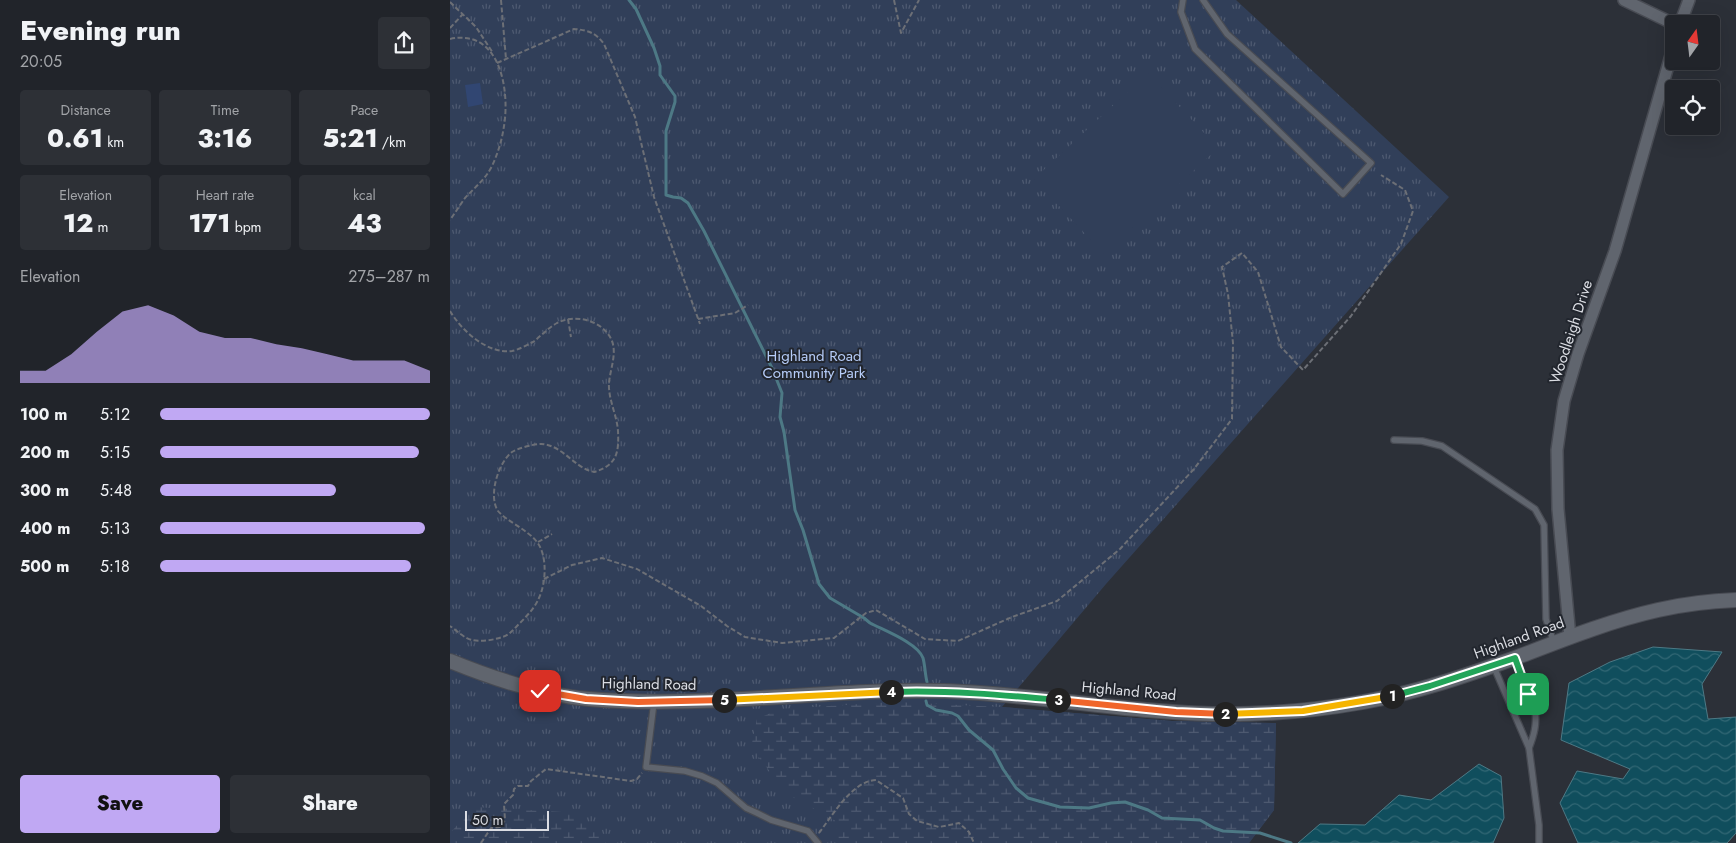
<!DOCTYPE html>
<html lang="en">
<head>
<meta charset="utf-8">
<style>
	body { margin:0; font-family:Jost,sans-serif; background:#2d3036; color:#f1f3f6; height:100vh; display:flex; flex-direction:column; font-size:19px; white-space:nowrap }
	* { box-sizing:border-box; margin:0 }
	p { font-size:16px; color:#a2a4a8 }
	.icon { flex:none; width:28px; height:28px; fill:none; stroke:currentColor; stroke-width:2; stroke-linecap:round; stroke-linejoin:round }
	.map { position:relative; flex:1; overflow:hidden }
	.drawer { display:flex; flex-direction:column; background:#21242a; width:450px }
	.drawer>* { flex:none }
	.needle { width:32px; rotate:14deg }
	.tools { position:absolute; left:1215px; top:15px; display:grid; gap:10px }
	.tools a { display:grid; place-items:center; width:55px; height:55px; border-radius:5px; background:#21242a; box-shadow:0 5px 20px #0002,0 0 0 1px #3e4147; font-size:25px }
	.scale { position:absolute; left:15px; bottom:12px; width:84px; box-sizing:border-box; padding-left:5px; border:2px solid #dbdde3; border-top:0; font-size:14px; line-height:18px; white-space:nowrap; color:#dbdde3; -webkit-text-stroke:4px #22262e; paint-order:stroke }
	.pin { position:absolute; display:grid; place-items:center; width:42px; height:42px; color:#fff; margin:-21px; border-radius:10px; box-shadow:0 2px 8px #0006 }
	.km { position:absolute; width:25px; height:25px; margin:-12px; border-radius:50%; background:#222; color:#fff; font-size:14px; line-height:25px; text-align:center }
	.round { display:grid; place-items:center; flex:none; width:52px; height:52px; border-radius:5px; background:#2d3036 }
	.overview { display:flex; align-items:center; justify-content:space-between; height:85px; padding:0 20px }
	h1 { font-size:28px; font-weight:800; line-height:38px }
	.figures { display:grid; grid-template-columns:repeat(3,1fr); gap:8px; height:85px; padding:5px 20px }
	.figures div { display:grid; align-content:center; border-radius:5px; background:#2d3036; text-align:center }
	.figures b { font-size:25px; font-weight:800 }
	.figures small { font-size:14px; font-weight:400 }
	.figures p { font-size:14px }
	.chart { height:140px; padding:10px 20px }
	.chart p { display:flex; justify-content:space-between }
	.chart svg { width:100%; height:90px; margin-top:5px; fill:#c0a8f3; opacity:.7 }
	.action { display:flex; gap:10px; margin-top:auto; padding:10px 20px }
	.action a { flex:1; height:58px; border-radius:5px; background:#c0a8f3; color:#111; font-size:20px; font-weight:800; line-height:58px; text-align:center }
	.action a+a { background:#2d3036; color:#f1f3f6 }
	ul { padding:0 20px; list-style:none; font-size:16px }
	li { display:grid; grid-template-columns:80px 60px 1fr; align-items:center; height:38px }
	li i { height:12px; border-radius:6px; background:#c0a8f3 }
	main { display:flex; flex:1; min-height:0 }
	.map>svg:first-child { display:block }
	.grass { fill:url(#grass-tufts) }
	.wetland { fill:url(#wetland-marsh) }
	.pitch { fill:#313f59 }
	.water { fill:url(#water-waves); stroke:#4d7985 }
	.lines { fill:none; stroke-linecap:round; stroke-linejoin:round }
	.stream { stroke:#4d7985; stroke-width:3 }
	.building { fill:#314672 }
	.service-casing { stroke:#484b53; stroke-width:8 }
	.minor-casing { stroke:#484b53; stroke-width:14 }
	.tertiary-casing { stroke:#484b53; stroke-width:16 }
	.path { stroke:#6c6f76; stroke-width:2; stroke-dasharray:5 2.5; stroke-linecap:butt }
	.service { stroke:#60656e; stroke-width:5.5 }
	.minor { stroke:#60656e; stroke-width:11 }
	.tertiary { stroke:#60656e; stroke-width:14 }
	.split-1-casing { stroke:#fff; stroke-width:10 }
	.split-2-casing { stroke:#fff; stroke-width:10 }
	.split-3-casing { stroke:#fff; stroke-width:10 }
	.split-4-casing { stroke:#fff; stroke-width:10 }
	.split-5-casing { stroke:#fff; stroke-width:10 }
	.split-6-casing { stroke:#fff; stroke-width:10 }
	.split-1 { stroke:#22a559; stroke-width:6 }
	.split-2 { stroke:#f5b400; stroke-width:6 }
	.split-3 { stroke:#f0652b; stroke-width:6 }
	.split-4 { stroke:#22a559; stroke-width:6 }
	.split-5 { stroke:#f5b400; stroke-width:6 }
	.split-6 { stroke:#f0652b; stroke-width:6 }
	.labels { text-anchor:middle; dominant-baseline:central; stroke-width:4; stroke-linejoin:round; paint-order:stroke }
	.street-label { font-size:15px; fill:#dbdde3; stroke:#22262e }
	.park-label { font-size:15px; fill:#b6ccf8; stroke:#22262e }
</style>
</head>
<body>
<main>
<section class="drawer">
<div class="overview"><div><h1>Evening run</h1><p>20:05</p></div><a class="round"><svg class="icon" aria-label="share" viewBox="0 0 24 24"><path d="M12 15V3M7 8l5-5 5 5M5 13v7h14v-7"/></svg></a></div>
<div class="figures">
<div><p>Distance</p><b>0.61<small> km</small></b></div>
<div><p>Time</p><b>3:16</b></div>
<div><p>Pace</p><b>5:21<small> /km</small></b></div>
</div>
<div class="figures">
<div><p>Elevation</p><b>12<small> m</small></b></div>
<div><p>Heart rate</p><b>171<small> bpm</small></b></div>
<div><p>kcal</p><b>43</b></div>
</div>
<div class="chart"><p><span>Elevation</span>275–287 m</p>
<svg viewBox="0 0 160 44" preserveAspectRatio="none"><path d="M0 44V38L10 38L20 30L30 19L40 9L50 6L60 11L70 19L80 22L90 22L100 25L110 27L120 30L130 33L140 33L150 33L160 38V44z"/></svg>
</div>
<ul>
<li><b>100 m</b>5:12<i style="width:100%"></i></li>
<li><b>200 m</b>5:15<i style="width:96%"></i></li>
<li><b>300 m</b>5:48<i style="width:65%"></i></li>
<li><b>400 m</b>5:13<i style="width:98%"></i></li>
<li><b>500 m</b>5:18<i style="width:93%"></i></li>
</ul>
<div class="action"><a>Save</a><a>Share</a></div>
</section>
<div class="map">
<svg width="1286" height="843" viewBox="0 0 1286 843">
	<defs>
		<pattern id="grass-tufts" width="24" height="20" patternUnits="userSpaceOnUse" patternTransform="scale(1.25)"><rect width="24" height="20" fill="#313f59"/><path d="M3 7l-1-3M5 7V3M7 7l1-3M15 17l-1-3M17 17v-4M19 17l1-3" fill="none" stroke="#4e5a71"/></pattern>
		<pattern id="wetland-marsh" width="20" height="14" patternUnits="userSpaceOnUse" patternTransform="scale(1.25)"><rect width="20" height="14" fill="#313f59"/><path d="M1 5h8M5 5V1M11 12h8M15 12V8" fill="none" stroke="#4e5a71"/></pattern>
		<pattern id="water-waves" width="16" height="10" patternUnits="userSpaceOnUse" patternTransform="scale(1.25)"><rect width="16" height="10" fill="#104e5d"/><path d="M0 5q4-4 8 0t8 0" fill="none" stroke="#326774"/></pattern>
	</defs>
	<rect width="100%" height="100%" fill="#2c3038"/>
	<!-- grass -->
	<path class="grass" d="M0,0H786L999,197L656,584L552,707L722,721L826,723L824,810L799,843H0Z"/>
	<!-- wetland -->
	<g class="wetland">
		<path d="M445,702L552,707L722,721L826,723L824,810L799,843H391L388,840L386,821L339,795L301,748L307,719L330,709Z"/>
		<path d="M24,807L130,813L156,843H0V833Z"/>
	</g>
	<!-- pitch -->
	<path class="pitch" d="M698,73L768,148L654,254L584,179Z"/>
	<!-- water -->
	<g class="water">
		<path d="M1203,647L1272,652L1252,684L1258,719L1286,717V833L1277,843H1128L1110,803L1127,771L1173,779L1180,769L1111,740L1119,683L1160,662Z"/>
		<path d="M1029,764L1051,776L1054,818L1043,843H848L870,824L915,825L949,795L981,800Z"/>
	</g>
	<g class="lines">
		<!-- stream -->
		<g class="stream">
			<path d="M179,0L186,9L204,48L210,66V75L225,96V102L216,131V195L223,197L231,198L238,203L254,231L322,368L332,393L330,417L334,432L345,510L353,530L369,584L380,598L414,618L420,623C433,630 468,643 473,658C475,665 475,674 477,682"/>
			<path d="M476,701L477,705L486,710L502,713L508,716L519,730L543,750L553,769L566,788L578,798L610,807L639,808L661,803L675,802L698,810L712,818L750,820L764,828L773,831L810,833L841,843"/>
		</g>
	</g>
	<!-- building -->
	<path class="building" d="M30,83L33,104L18,107L15,85Z"/>
	<g class="lines">
		<defs>
			<g id="service">
				<path d="M733,0L731,12L745,49L893,194L921,163L777,34L753,0"/>
				<path d="M944,440L972,441L992,446L1085,509L1094,525L1096,619L1104,643"/>
				<path d="M1043,665L1079,748C1084,735 1087,725 1085,710L1065,658"/>
				<path d="M204,702L196,767L235,771L252,776L267,783L296,808L307,813L321,820L358,831L368,843"/>
				<path d="M1079,748L1089,825V843"/>
			</g>
			<g id="minor">
				<path d="M1174,0L1224,24"/>
				<path d="M1230,24L1239,0"/>
				<path d="M1120,637L1108,509L1107,450L1114,401L1128,354L1165,251L1224,45"/>
			</g>
			<path id="tertiary" d="M0,661C44,679 91,695 139,699C257,709 376,688 494,691C584,694 673,712 763,714C813,715 863,711 913,702C965,693 1015,676 1065,658C1112,640 1159,621 1208,610C1234,604 1260,601 1286,600"/>
		</defs>
		<!-- service casing -->
		<use href="#service" class="service-casing"/>
		<!-- minor casing -->
		<use href="#minor" class="minor-casing"/>
		<!-- tertiary casing -->
		<use href="#tertiary" class="tertiary-casing"/>
		<!-- path -->
		<g class="path">
			<path d="M51,0L56,59"/>
			<path d="M444,0L451,33L469,0"/>
			<path d="M0,2L26,27L43,53"/>
			<path d="M0,28L13,14"/>
			<path d="M0,39C50,28 60,90 54,126C52,140 48,153 42,166C35,180 25,187 15,198C10,205 5,213 0,220"/>
			<path d="M47,63L124,29C138,30 146,33 154,44L185,117L204,197L250,324"/>
			<path d="M0,311C12,331 37,354 62,351C68,350 77,345 83,342C91,336 98,328 107,323C126,313 154,321 162,341C167,354 160,370 159,383C158,399 167,415 168,431C169,453 167,465 144,472C124,468 113,445 91,444C84,444 68,448 62,452C48,463 38,496 48,511C55,520 78,530 87,542C98,556 96,585 88,600C84,609 74,619 67,626C62,631 58,636 52,637C44,640 31,642 22,640C15,639 6,630 0,626"/>
			<path d="M118,319L121,337"/>
			<path d="M248,319L285,313L298,305"/>
			<path d="M88,542L102,534"/>
			<path d="M94,579L122,565L152,558L187,569L251,606L277,626L295,637L332,643L384,638L416,613L426,610L475,639L508,641L562,617L607,601L670,549L744,469L782,419L783,343L778,294L772,267L792,253L808,272L831,347L853,370L901,316L951,244L963,211L955,190L931,175"/>
			<path d="M369,833C382,816 402,781 426,780L453,798L459,814L467,821L489,827L509,823L519,832L524,843"/>
			<path d="M31,843L41,828L50,827L55,820L54,804L63,795L64,789L68,786H78L81,781L96,769L181,781L187,779L192,773"/>
		</g>
		<!-- service -->
		<use href="#service" class="service"/>
		<!-- minor -->
		<use href="#minor" class="minor"/>
		<!-- tertiary -->
		<use href="#tertiary" class="tertiary"/>
	</g>
	<g class="lines">
		<defs>
			<path id="split-1" d="M942,696L980,686L1065,658L1078,694"/>
			<path id="split-2" d="M775,714L853,711L942,696"/>
			<path id="split-3" d="M608,700L726,712L775,714"/>
			<path id="split-4" d="M441,692C497,690 553,695 608,700"/>
			<path id="split-5" d="M274,700L441,692"/>
			<path id="split-6" d="M90,691L136,699L188,702L274,700"/>
		</defs>
		<!-- split-1 casing -->
		<use href="#split-1" class="split-1-casing"/>
		<!-- split-2 casing -->
		<use href="#split-2" class="split-2-casing"/>
		<!-- split-3 casing -->
		<use href="#split-3" class="split-3-casing"/>
		<!-- split-4 casing -->
		<use href="#split-4" class="split-4-casing"/>
		<!-- split-5 casing -->
		<use href="#split-5" class="split-5-casing"/>
		<!-- split-6 casing -->
		<use href="#split-6" class="split-6-casing"/>
		<!-- split-1 -->
		<use href="#split-1" class="split-1"/>
		<!-- split-2 -->
		<use href="#split-2" class="split-2"/>
		<!-- split-3 -->
		<use href="#split-3" class="split-3"/>
		<!-- split-4 -->
		<use href="#split-4" class="split-4"/>
		<!-- split-5 -->
		<use href="#split-5" class="split-5"/>
		<!-- split-6 -->
		<use href="#split-6" class="split-6"/>
	</g>
	<g class="labels">
		<!-- street labels -->
		<g class="street-label">
			<text transform="translate(1121 332) rotate(-72)">Woodleigh Drive</text>
			<text transform="translate(1069 638) rotate(-20)">Highland Road</text>
			<text transform="translate(199 684) rotate(1)">Highland Road</text>
			<text transform="translate(679 691) rotate(5)">Highland Road</text>
		</g>
		<!-- park labels -->
		<g class="park-label">
			<text x="364" y="356">Highland Road<tspan x="364" dy="17">Community Park</tspan></text>
		</g>
	</g>
</svg>
<div class="tools">
<a><svg class="needle" viewBox="-14 -14 28 28"><path d="M0-13l5 13h-10z" fill="#e53935"/><path d="M0 13l5-13h-10z" fill="#a2a4a8"/></svg></a>
<a><svg class="icon" aria-label="locate" viewBox="0 0 24 24"><circle cx="12" cy="12" r="6"/><path d="M12 2v4M12 18v4M2 12h4M18 12h4"/></svg></a>
</div>
<div class="scale">50 m</div>
<div class="pin" style="left:1078px;top:694px;background:#1e9e55"><svg class="icon" aria-label="arrive" viewBox="0 0 24 24"><path d="M6 21V4h12l-3 4 3 4H6"/></svg></div>
<div class="pin" style="left:90px;top:691px;background:#d93025"><svg class="icon" aria-label="check" viewBox="0 0 24 24"><path d="M5 12l5 5 9-10"/></svg></div>
<b class="km" style="left:942px;top:696px">1</b>
<b class="km" style="left:775px;top:714px">2</b>
<b class="km" style="left:608px;top:700px">3</b>
<b class="km" style="left:441px;top:692px">4</b>
<b class="km" style="left:274px;top:700px">5</b>
</div>
</main>
</body>
</html>
